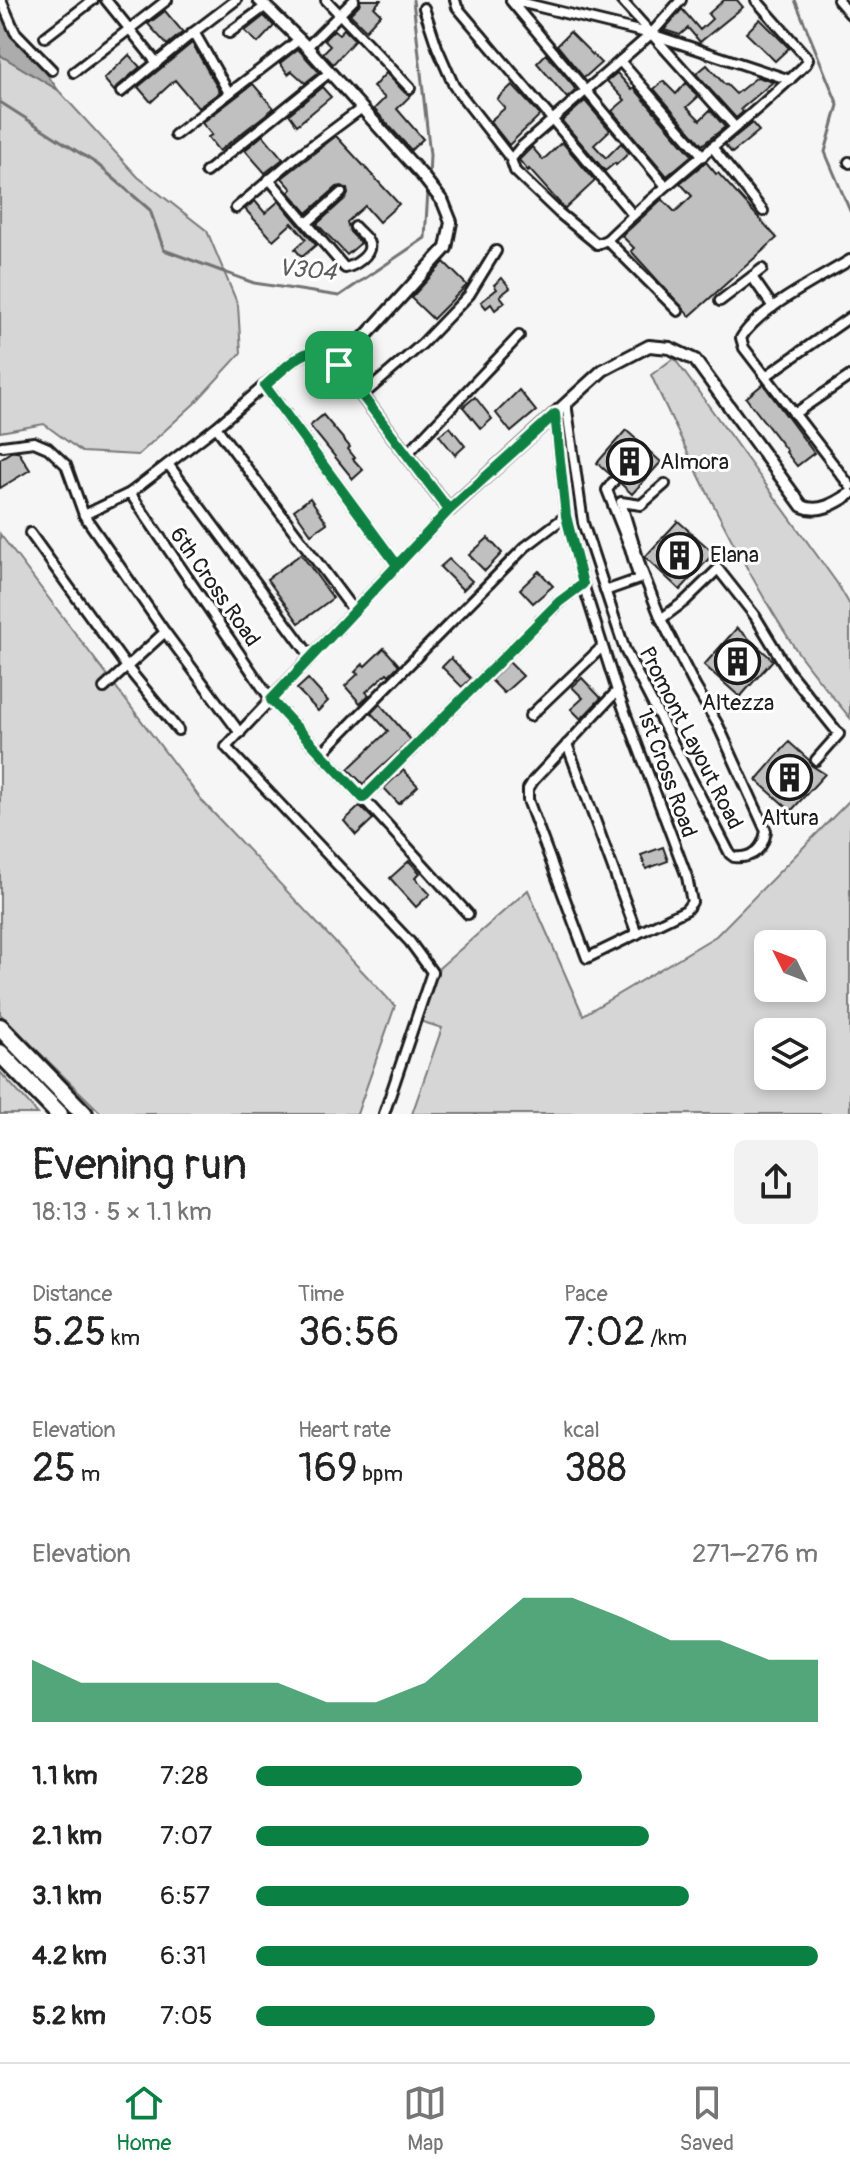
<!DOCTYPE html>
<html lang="en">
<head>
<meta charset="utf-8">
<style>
	body { margin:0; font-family:Pangolin,sans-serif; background:#f2f2f2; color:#222; height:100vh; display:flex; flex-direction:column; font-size:30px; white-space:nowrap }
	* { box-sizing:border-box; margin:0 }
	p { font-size:26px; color:#767676 }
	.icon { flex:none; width:44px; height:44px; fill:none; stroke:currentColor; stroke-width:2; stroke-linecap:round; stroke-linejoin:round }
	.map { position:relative; height:1114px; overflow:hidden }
	.drawer { display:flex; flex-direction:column; background:#fff; flex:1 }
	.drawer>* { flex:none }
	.needle { width:52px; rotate:312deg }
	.tools { position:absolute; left:754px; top:930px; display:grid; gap:16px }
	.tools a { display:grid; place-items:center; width:72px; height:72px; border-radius:12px; background:#fff; box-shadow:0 4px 12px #0003; font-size:40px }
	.pin { position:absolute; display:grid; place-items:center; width:68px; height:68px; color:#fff; margin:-34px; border-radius:16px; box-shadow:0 4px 12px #0006 }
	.round { display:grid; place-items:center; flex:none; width:84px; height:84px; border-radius:12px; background:#f2f2f2 }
	.summary { display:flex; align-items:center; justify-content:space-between; height:136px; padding:0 32px }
	h1 { font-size:44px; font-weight:600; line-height:60px }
	.stats { display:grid; grid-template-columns:repeat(3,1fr); gap:12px; height:136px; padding:8px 32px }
	.stats div { display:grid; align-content:center }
	.stats b { font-size:40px; font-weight:600 }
	.stats small { font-size:22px; font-weight:400 }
	.stats p { font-size:22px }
	.chart { height:224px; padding:16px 32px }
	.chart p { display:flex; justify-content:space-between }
	.chart svg { width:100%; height:144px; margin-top:8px; fill:#0b8043; opacity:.7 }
	ul { padding:0 32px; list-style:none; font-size:26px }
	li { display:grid; grid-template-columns:128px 96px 1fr; align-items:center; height:60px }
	li i { height:20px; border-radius:10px; background:#0b8043 }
	.menu { display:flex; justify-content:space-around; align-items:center; height:112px; border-top:2px solid #e0e0e0; background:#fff; font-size:22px; color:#767676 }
	.menu a { display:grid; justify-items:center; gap:4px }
	.menu .selected { color:#0b8043 }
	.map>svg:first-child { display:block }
	.green { fill:#d6d6d6; stroke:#797979; stroke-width:2; fill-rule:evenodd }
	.water { fill:#acacac; stroke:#727272; stroke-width:2 }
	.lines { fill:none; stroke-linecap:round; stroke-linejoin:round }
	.stream { stroke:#727272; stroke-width:3 }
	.building { fill:#c0c0c0; stroke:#1c1c1c; stroke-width:2 }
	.minor-casing { stroke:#1c1c1c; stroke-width:14 }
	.tertiary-casing { stroke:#1c1c1c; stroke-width:16 }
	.motorway-casing { stroke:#1c1c1c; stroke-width:22 }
	.minor { stroke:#fff; stroke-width:8 }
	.tertiary { stroke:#fff; stroke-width:10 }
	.motorway { stroke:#fff; stroke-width:16 }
	.route-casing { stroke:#fff; stroke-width:16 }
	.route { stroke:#0b8043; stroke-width:10 }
	.labels { text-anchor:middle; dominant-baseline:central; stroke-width:6; stroke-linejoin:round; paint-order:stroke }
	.poi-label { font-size:22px; fill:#1c1c1c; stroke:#fff; text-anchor:start }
	.street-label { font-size:22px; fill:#1c1c1c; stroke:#fff }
	.water-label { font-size:24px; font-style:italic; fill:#5d5d5d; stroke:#fff }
</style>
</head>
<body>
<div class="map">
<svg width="850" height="1114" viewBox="0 0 850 1114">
	<rect width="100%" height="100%" fill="#f6f6f6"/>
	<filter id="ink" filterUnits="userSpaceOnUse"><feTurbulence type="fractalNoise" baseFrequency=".0125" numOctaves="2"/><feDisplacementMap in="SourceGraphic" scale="16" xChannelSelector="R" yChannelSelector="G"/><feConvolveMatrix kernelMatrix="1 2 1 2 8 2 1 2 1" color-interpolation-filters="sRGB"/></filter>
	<g filter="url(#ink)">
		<!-- green -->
		<g class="green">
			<path d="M0,55L58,90L138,177L207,231L238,305L241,353L195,403L138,455L82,452L44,424L0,432Z"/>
			<path d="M674,358L837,583L850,605V718C831,694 810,671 793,645C737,558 695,469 651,375Z"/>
			<path d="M0,534L203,802L395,1006L357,1114H102L0,1014Z"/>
			<path d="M850,800V1114H412L442,1028L420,1021L439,968L528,890L583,1015L716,936ZM768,944H812V988H768ZM768,1032H812V1076H768Z"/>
			<path d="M0,1072L38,1114H0Z"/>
		</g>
		<!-- water -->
		<path class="water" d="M0,6L58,90L0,55Z"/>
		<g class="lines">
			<!-- stream -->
			<g class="stream">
				<path d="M413,0L430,155L429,179"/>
				<path d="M795,0L838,105L825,152L850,211"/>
				<path d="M0,102L97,164L150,210L164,250L254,283L339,296L425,238L428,191"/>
			</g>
		</g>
		<!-- building -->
		<g class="building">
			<path d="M361,0H381L374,7L381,14L366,30L350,14L359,5Z"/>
			<path d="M724,0H737L743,7L700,42L688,28L680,35L664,30L682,9L700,30L712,19L708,14Z"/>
			<path d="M165,11L183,32L167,45L148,24Z"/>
			<path d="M264,16L274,26L258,43L245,31Z"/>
			<path d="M760,19L789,48L775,61L746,33Z"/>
			<path d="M344,29L355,40L333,64L323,53L330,46L324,40L334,30L339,34Z"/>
			<path d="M570,32L601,63L584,78L557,45Z"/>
			<path d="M192,43L220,92L198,108L175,80L151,102L138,87Z"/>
			<path d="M298,49L319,72L305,83L292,71L288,74L280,63Z"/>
			<path d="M546,54L574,87L575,91L567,98L537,63Z"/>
			<path d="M129,55L140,67L117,87L114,91L104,79Z"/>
			<path d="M707,65L725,85L726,84L736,94L757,77L773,82L741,109L743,112L736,118L696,74Z"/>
			<path d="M386,73L405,93L411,95L397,109L423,139L411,150L374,109L385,98L373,87Z"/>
			<path d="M617,73L632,90L634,88L692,155L667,176L612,111L625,100L607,81Z"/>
			<path d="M663,81L676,94L686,83L698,97L687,107L700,120L710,110L725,127L702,145L654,89Z"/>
			<path d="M253,84L274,108L219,151L208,137L212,135L202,123Z"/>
			<path d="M512,85L540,115L509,145L490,121L505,108L497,99Z"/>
			<path d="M322,87L331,97L297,125L289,114Z"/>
			<path d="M585,101L610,130L594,145L606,158L621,143L629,153L616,165L615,163L605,171L562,121Z"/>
			<path d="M752,123L759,131L732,153L725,145Z"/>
			<path d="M263,135L283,159L265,173L245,150Z"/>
			<path d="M336,136L399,204L379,222L365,206L347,222L350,232L361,243L347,255L317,224L346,198L348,194L347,189L342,186L337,187L307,213L289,192L292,189L282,178Z"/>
			<path d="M562,142L595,181L565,209L529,169L528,171L519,160L532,147L543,160Z"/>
			<path d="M706,162L716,174L718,173L777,238L690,316L631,251L634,248L622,236L662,199L675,212L692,196L680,183Z"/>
			<path d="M255,201L265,213L279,201L316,245L302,257L295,249L306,239L292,223L273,240L245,209Z"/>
			<path d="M444,262L467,285L433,319L411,298Z"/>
			<path d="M502,278L510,288L500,296L505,302L495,310L491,304L486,308L481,302L497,289L494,285Z"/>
			<path d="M763,384L814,453L797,466L786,452L787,451L746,398Z"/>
			<path d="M519,390L536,411L511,432L496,413Z"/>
			<path d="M475,397L492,419L481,429L463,407Z"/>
			<path d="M323,415L350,447L348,449L355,458L353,459L363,470L353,479L310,426Z"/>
			<path d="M450,427L465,446L455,455L439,435Z"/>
			<path d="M626,430L661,462L632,494L620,483L618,477L611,475L597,463Z"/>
			<path d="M18,451L30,470L0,488V459L11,452Z"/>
			<path d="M310,498L327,523L311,534L294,510Z"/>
			<path d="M678,521L714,553L680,590L645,557Z"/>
			<path d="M488,538L502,553L485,571L469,555Z"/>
			<path d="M301,554L333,598L299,623L267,579Z"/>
			<path d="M449,559L472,581L463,590L440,567Z"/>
			<path d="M539,571L553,586L533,603L520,589Z"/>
			<path d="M737,628L773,660L740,697L704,665Z"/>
			<path d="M384,648L399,665L389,675L387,673L366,692L369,695L360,703L345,686L358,674L355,672L363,664L365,666Z"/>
			<path d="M451,658L471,679L462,687L442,667Z"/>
			<path d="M509,662L523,676L504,693L491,680Z"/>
			<path d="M582,678L601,698L581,719L571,709L583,698L572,687Z"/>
			<path d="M308,679L328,701L318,711L297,689Z"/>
			<path d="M380,704L411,740L363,784L348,769L388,731L371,713Z"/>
			<path d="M789,742L809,760L811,765L825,774L791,811L756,780Z"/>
			<path d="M403,770L418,786L399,804L384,788Z"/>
			<path d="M360,806L373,819L356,835L344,821Z"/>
			<path d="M663,847L668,861L646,869L641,855Z"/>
			<path d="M409,861L420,873L415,878L430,894L416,907L390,878Z"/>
		</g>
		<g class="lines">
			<defs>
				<g id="minor">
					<path d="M1,0L15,32L52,70"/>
					<path d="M106,0L157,63"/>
					<path d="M326,0L410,88"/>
					<path d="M455,0L457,7L633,215"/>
					<path d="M511,0L651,34L790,80"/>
					<path d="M621,0L735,127"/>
					<path d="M681,0L651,34L520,148L511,159L515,171L559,213L597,244L607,240C670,178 743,126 806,64L808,59L756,0"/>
					<path d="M838,0L850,14"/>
					<path d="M511,1L665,185"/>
					<path d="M424,8L437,47L454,86L511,159"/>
					<path d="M194,32L229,93"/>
					<path d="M229,33L266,6"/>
					<path d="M45,37L93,0"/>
					<path d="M307,47L354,0"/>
					<path d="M620,61L703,156"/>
					<path d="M74,72L167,0"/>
					<path d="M121,92L194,32L236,0"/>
					<path d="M175,135L300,39"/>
					<path d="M712,147L763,211"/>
					<path d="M849,162L850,163"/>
					<path d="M206,172L330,72"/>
					<path d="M269,179L345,268C354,266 372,255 369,244C368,238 359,232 355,227"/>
					<path d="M236,208L295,158L362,108"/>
					<path d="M307,223L341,193"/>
					<path d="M607,240L678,311"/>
					<path d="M850,260C819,279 759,308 741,338L744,348L850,486"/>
					<path d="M752,277L773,307"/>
					<path d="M720,301L762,269"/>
					<path d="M766,376L850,317"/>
					<path d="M265,386L397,565"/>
					<path d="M362,396L422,344L469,295L496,251"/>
					<path d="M566,403L583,523L625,650L730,854L734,857C753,859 763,849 766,831L718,725L695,686L661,619L641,568L621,502L641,505L665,484"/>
					<path d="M555,414L566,516L583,584L617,691L687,877L692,902L686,910L587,958L528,800V789L533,781L617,691"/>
					<path d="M794,414L850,376"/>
					<path d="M216,427L354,611"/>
					<path d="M2,446L34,442L48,448L66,465L84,515L165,632L240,733"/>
					<path d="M407,454L519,336"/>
					<path d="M168,464L311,657"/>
					<path d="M130,493L271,700L363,798L468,914"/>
					<path d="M84,515L130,493L216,427L294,360C316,347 319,354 339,365"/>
					<path d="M30,533L126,666L178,730"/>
					<path d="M605,591L639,579L630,548L607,490L613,482"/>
					<path d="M661,619L685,601L718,569L755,616L789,672L839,734L816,760"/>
					<path d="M104,688L165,632"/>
					<path d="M530,716L602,647"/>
					<path d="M567,744L637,934"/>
					<path d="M321,754L525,547L566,516"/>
					<path d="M363,798L559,602L583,584"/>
					<path d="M384,1114L432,972L410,942L226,747L449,510"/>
				</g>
				<path id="tertiary" d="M259,0L307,47L421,174L443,202L451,222L446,248L339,365L449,510L603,370L649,346L670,348L695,360L802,506C819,514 836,503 850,494"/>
				<g id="motorway">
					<path d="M0,1027L84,1114"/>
					<path d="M0,1053L59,1114"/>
				</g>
			</defs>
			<!-- minor casing -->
			<use href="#minor" class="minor-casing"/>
			<!-- tertiary casing -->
			<use href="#tertiary" class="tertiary-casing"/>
			<!-- motorway casing -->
			<use href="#motorway" class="motorway-casing"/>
			<!-- minor -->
			<use href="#minor" class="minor"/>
			<!-- tertiary -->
			<use href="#tertiary" class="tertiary"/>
			<!-- motorway -->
			<use href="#motorway" class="motorway"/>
		</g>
	</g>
	<g class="lines" filter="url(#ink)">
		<defs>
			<path id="route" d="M339,365L449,510L271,700L363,798L559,602L583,584L566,516L555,414L449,510L397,565L265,386C275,377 300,350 315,352C323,354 332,361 339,365"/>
		</defs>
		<!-- route casing -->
		<use href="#route" class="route-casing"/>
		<!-- route -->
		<use href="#route" class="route"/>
	</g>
	<!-- icons -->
	<defs>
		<symbol id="building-ring" viewBox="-11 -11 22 22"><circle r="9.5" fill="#fff" stroke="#1c1c1c" stroke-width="1.5"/><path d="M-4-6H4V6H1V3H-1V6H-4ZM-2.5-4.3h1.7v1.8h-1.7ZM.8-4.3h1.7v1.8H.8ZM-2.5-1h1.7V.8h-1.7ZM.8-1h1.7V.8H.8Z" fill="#1c1c1c"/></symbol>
	</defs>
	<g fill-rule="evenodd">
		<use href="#building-ring" x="604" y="436" width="51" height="51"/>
		<use href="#building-ring" x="654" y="530" width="51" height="51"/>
		<use href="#building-ring" x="712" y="636" width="51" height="51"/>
		<use href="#building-ring" x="764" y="752" width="51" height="51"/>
	</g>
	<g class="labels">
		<!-- poi labels -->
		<g class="poi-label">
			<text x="660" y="462">Almora</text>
			<text x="710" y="555">Elana</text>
			<text x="738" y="703" text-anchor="middle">Altezza</text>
			<text x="790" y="818" text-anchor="middle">Altura</text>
		</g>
		<!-- street labels -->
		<g class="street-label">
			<text transform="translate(215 587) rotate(55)">6th Cross Road</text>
			<text transform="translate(691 738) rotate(63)">Promont Layout Road</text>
			<text transform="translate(667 773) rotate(70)">1st Cross Road</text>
		</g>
		<!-- water labels -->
		<g class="water-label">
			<text transform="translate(307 270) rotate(5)">V304</text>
		</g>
	</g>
</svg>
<div class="tools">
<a><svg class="needle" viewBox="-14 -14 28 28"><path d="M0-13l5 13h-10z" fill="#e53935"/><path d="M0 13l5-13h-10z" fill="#767676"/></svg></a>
<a><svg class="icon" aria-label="layers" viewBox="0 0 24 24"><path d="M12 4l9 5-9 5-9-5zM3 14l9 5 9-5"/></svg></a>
</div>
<div class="pin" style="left:339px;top:365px;background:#1e9e55"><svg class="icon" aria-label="arrive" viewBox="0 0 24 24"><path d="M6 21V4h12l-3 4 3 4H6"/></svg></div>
</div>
<section class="drawer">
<div class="summary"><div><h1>Evening run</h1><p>18:13 · 5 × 1.1 km</p></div><a class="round"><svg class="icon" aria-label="share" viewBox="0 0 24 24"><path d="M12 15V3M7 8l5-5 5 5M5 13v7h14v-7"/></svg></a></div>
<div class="stats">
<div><p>Distance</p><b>5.25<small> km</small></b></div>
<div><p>Time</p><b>36:56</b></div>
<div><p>Pace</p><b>7:02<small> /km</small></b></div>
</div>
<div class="stats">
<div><p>Elevation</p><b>25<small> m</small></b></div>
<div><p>Heart rate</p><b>169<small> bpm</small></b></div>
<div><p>kcal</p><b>388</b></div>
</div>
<div class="chart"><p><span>Elevation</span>271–276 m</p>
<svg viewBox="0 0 160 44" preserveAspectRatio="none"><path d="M0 44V25L10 32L20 32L30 32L40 32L50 32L60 38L70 38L80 32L90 19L100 6L110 6L120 12L130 19L140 19L150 25L160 25V44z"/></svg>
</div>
<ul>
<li><b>1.1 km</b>7:28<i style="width:58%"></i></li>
<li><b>2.1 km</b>7:07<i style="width:70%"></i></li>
<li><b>3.1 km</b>6:57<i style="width:77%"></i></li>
<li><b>4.2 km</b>6:31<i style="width:100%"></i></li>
<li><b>5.2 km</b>7:05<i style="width:71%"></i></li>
</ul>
</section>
<nav class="menu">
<a class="selected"><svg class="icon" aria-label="home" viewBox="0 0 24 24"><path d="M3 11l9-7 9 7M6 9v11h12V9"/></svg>Home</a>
<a><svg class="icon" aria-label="map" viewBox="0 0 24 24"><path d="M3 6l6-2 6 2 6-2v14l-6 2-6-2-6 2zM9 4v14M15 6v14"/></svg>Map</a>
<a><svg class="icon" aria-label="saved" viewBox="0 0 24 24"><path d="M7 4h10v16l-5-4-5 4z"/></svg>Saved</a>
</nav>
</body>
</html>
